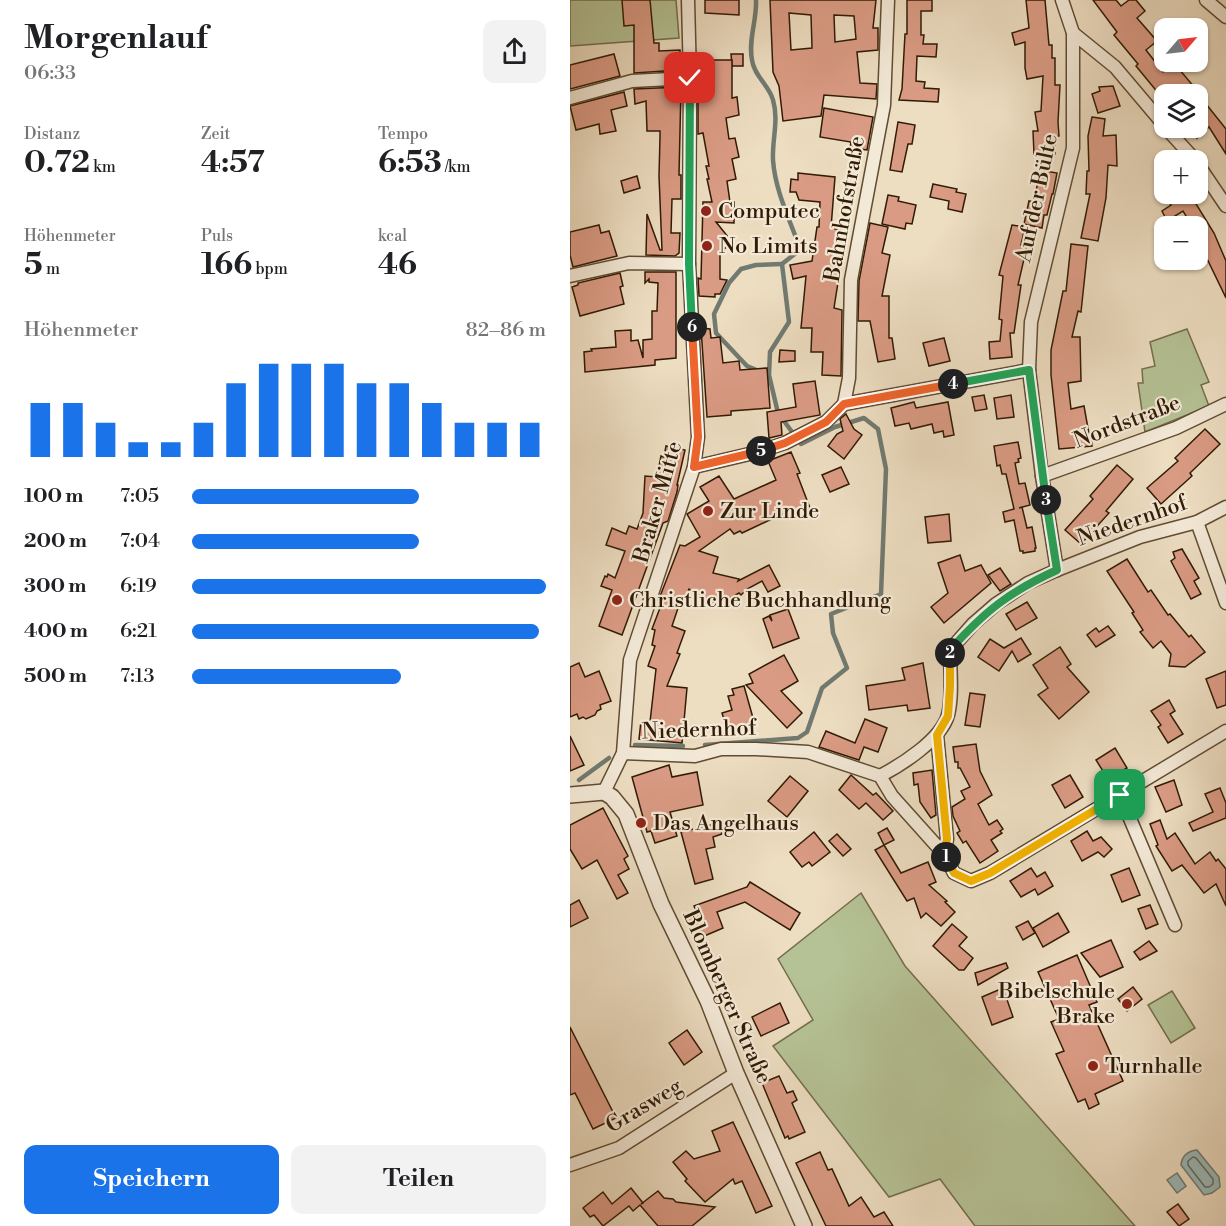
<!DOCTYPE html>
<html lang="de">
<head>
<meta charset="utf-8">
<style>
	body { margin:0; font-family:"Libre Bodoni",serif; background:#f2f2f2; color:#202124; height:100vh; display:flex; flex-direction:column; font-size:22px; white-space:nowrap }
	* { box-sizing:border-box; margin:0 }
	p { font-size:20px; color:#757577 }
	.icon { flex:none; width:33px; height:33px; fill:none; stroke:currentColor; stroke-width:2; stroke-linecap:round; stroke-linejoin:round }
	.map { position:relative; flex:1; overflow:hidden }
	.details { display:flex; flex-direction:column; background:#fff; width:570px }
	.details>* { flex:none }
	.needle { width:39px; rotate:62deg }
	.controls { position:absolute; left:584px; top:18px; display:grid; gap:12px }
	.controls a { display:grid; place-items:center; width:54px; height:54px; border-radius:12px; background:#fff; box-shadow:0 2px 4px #0004; font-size:30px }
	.pin { position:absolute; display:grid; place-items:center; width:51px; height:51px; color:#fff; margin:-26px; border-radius:12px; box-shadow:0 3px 9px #0006 }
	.km { position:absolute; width:30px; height:30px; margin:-15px; border-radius:50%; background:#222; color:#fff; font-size:16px; line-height:30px; text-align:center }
	.round { display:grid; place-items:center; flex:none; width:63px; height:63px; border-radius:12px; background:#f2f2f2 }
	.headline { display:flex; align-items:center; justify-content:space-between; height:102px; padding:0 24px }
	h1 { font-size:33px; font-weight:700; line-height:45px }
	.figures { display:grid; grid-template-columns:repeat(3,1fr); gap:9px; height:102px; padding:6px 24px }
	.figures div { display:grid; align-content:center }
	.figures b { font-size:30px; font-weight:700 }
	.figures small { font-size:16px; font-weight:400 }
	.figures p { font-size:16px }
	.chart { height:168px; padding:12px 24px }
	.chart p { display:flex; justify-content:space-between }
	.chart svg { width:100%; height:108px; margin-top:6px; stroke:#1a73e8; stroke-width:6 }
	.button { display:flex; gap:12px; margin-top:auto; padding:12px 24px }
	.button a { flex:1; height:69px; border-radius:12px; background:#1a73e8; color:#fff; font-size:24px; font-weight:700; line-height:69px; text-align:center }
	.button a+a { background:#f2f2f2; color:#202124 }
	ul { padding:0 24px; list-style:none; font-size:20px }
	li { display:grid; grid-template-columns:96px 72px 1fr; align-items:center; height:45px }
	li i { height:15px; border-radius:8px; background:#1a73e8 }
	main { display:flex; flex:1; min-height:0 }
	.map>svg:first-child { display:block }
	.green { fill:#b5c295; stroke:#736e4c; stroke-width:1.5 }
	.water { fill:#9bbaba; stroke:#717a71; stroke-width:1.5 }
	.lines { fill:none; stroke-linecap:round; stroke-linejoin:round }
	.shore { stroke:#666a5f; stroke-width:1.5 }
	.stream { stroke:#717a71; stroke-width:4.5 }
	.building { fill:#da9b84; stroke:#311b04; stroke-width:1.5; fill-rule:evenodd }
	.minor-casing { stroke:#604c33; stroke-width:15 }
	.tertiary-casing { stroke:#604c33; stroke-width:18 }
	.minor { stroke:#f3e9d7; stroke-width:12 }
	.tertiary { stroke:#f3e9d7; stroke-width:15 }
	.split-1-casing { stroke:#fff; stroke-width:12 }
	.split-2-casing { stroke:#fff; stroke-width:12 }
	.split-3-casing { stroke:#fff; stroke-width:12 }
	.split-4-casing { stroke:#fff; stroke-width:12 }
	.split-5-casing { stroke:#fff; stroke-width:12 }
	.split-6-casing { stroke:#fff; stroke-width:12 }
	.split-7-casing { stroke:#fff; stroke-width:12 }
	.split-1 { stroke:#f5b400; stroke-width:8 }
	.split-2 { stroke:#f5b400; stroke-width:8 }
	.split-3 { stroke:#22a559; stroke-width:8 }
	.split-4 { stroke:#22a559; stroke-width:8 }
	.split-5 { stroke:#f0652b; stroke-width:8 }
	.split-6 { stroke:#f0652b; stroke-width:8 }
	.split-7 { stroke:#22a559; stroke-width:8 }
	.poi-dot { fill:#8f2418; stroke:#f3e9d7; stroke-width:2 }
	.labels { text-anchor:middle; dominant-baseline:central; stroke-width:4.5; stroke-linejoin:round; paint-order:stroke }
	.street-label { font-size:22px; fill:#311b04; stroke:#f3e9d7 }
	.poi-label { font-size:22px; fill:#311b04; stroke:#f3e9d7; text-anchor:start }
</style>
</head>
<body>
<main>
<section class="details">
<div class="headline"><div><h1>Morgenlauf</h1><p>06:33</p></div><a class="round"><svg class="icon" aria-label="share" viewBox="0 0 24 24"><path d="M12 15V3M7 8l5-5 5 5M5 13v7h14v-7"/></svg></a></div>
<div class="figures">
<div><p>Distanz</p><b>0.72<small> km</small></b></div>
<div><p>Zeit</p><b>4:57</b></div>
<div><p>Tempo</p><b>6:53<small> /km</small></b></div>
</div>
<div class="figures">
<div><p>Höhenmeter</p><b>5<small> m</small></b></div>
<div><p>Puls</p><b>166<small> bpm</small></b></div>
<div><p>kcal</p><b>46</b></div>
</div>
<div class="chart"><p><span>Höhenmeter</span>82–86 m</p>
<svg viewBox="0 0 160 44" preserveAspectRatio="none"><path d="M5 44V22M15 44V22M25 44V30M35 44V38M45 44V38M55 44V30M65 44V14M75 44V6M85 44V6M95 44V6M105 44V14M115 44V14M125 44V22M135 44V30M145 44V30M155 44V30"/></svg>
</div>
<ul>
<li><b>100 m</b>7:05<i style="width:64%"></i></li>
<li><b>200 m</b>7:04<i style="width:64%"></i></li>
<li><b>300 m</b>6:19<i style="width:100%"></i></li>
<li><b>400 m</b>6:21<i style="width:98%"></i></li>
<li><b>500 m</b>7:13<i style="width:59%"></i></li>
</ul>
<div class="button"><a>Speichern</a><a>Teilen</a></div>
</section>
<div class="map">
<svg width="656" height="1226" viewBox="0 0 656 1226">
	<rect width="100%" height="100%" fill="#edddc1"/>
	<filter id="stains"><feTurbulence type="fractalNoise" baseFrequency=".00333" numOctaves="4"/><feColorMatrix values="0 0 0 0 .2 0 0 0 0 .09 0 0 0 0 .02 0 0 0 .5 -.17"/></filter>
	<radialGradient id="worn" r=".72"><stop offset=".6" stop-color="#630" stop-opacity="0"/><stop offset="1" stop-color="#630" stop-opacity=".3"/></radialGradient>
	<!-- green -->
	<g class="green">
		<path d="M0,0H106L109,38L0,46Z"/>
		<path d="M617,329L639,382L631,385L639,406L575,432L568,383H573L572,369L585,366L580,342Z"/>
		<path d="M291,893L335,966L565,1226H405L370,1179L319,1197L203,1046L243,1020L208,959Z"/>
		<path d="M602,991L625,1028L601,1043L578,1005Z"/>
	</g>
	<!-- water -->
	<g class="water">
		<path d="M627,1150L649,1177L650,1187L642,1193L634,1195L611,1165C612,1156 618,1151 627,1150Z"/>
		<path d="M607,1173L616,1186L607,1193L597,1180Z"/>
	</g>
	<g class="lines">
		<!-- shore -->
		<path class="shore" d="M623,1157L626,1158L643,1179V1184L639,1187H635L618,1165V1161Z"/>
		<!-- stream -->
		<g class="stream">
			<path d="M189,371L177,366L146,333L144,314L159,283L171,269L186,265L212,264"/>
			<path d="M65,745L113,746"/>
			<path d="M135,745L228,738L237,732L252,688L277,668L263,633L261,614L311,594L316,469L308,429L294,418L265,427L231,444L208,413L199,375L200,352L219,322L212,264L226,253L228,243C218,216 205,189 203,160C202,139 209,120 203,100C199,85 184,76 182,60C178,40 187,20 186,0"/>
			<path d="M9,780L39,758"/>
		</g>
	</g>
	<!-- building -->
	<g class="building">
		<path d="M52,0H80L84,43H89V51L110,50V70L64,73V25L54,26Z"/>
		<path d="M135,0H169V15L135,13Z"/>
		<path d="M200,0H306L303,28H308V50L287,52L290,83L307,84L306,99L254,95L251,116L213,121L209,86L203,72ZM219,13L241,15L242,48L221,50ZM264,15L284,16L286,39L265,42Z"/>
		<path d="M337,0H362V11H351V35H354L353,44H367L366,57L347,56L346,81L355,82L354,88L369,89L368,102L329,100L332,89L335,34H337Z"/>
		<path d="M456,0H475L479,45H482V58H485V85H490L488,122L489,136L485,137V154H464L463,131H468L465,112L471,111L473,76L457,79L455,68V42L445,45L442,33L459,28Z"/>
		<path d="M523,0H546L551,6L559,0H566L575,11L567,18L587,41L576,50L593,72L604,63L630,94H628L656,129V154L639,127L627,138V94H589L566,66L568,64L544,35L547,32Z"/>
		<path d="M44,54L50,76L0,89V65Z"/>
		<path d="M161,54H173V66H162Z"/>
		<path d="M134,60H162V98L167,97L169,115L156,118L159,139L165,138L169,157L162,159L166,179L157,181L160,202H164V223L146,222L163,243L154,249V253H150V279L157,280L150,294H145V297L129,296L128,278L131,279L133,202H142L137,179H139L136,166H139L133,133L128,134V100L134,99Z"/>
		<path d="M543,86L550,106L528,113L522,94L530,91L529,87Z"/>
		<path d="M111,87L109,175H111V199H102L101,233H110L109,253L105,256L76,255L77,214L90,250H92L89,176L90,137V131H77L76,101L65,104L64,89Z"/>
		<path d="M54,92L57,106L41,110L46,131L30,134L29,124L6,130L0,106Z"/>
		<path d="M254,108L303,117L297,150L280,148L281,142L250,137Z"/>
		<path d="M522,117L535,119L533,136L546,135L547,166L538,165L536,198L528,241L511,238L520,194H516L517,171H519L518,136Z"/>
		<path d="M328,122L345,125L342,144H338L332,172L320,170Z"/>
		<path d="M470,170L487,173L483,194H482L477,215H474L472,228L454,224L459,201L464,202Z"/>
		<path d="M228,173L265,177L261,228L273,230L272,238H275L264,308L272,310L271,376L252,375L253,352H241L242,328H231L236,276L223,279L220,265L242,261L247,227H249L250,202L229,200L226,192H220L221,179L228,180Z"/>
		<path d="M67,176L70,188L54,193L51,181Z"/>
		<path d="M363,184L387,189L386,192L396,194L392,212L378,209L379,201L360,197Z"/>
		<path d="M594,194H620L644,233L656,261V298L627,238V226H622L613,211L597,221L592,211L601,205Z"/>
		<path d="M318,195L329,197L328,201L346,205L342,224L336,223L335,229L312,224Z"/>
		<path d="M300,223L318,227L312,253L320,255L312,296H319V338H322L325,359L308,362L300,321H288L289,281Z"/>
		<path d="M29,225L31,233L39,231L47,256L3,267L0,255V232Z"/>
		<path d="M442,225L455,227L451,245L457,246L448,285H451L444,333H440L442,357L420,359L419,342L430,341L432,320L429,319L433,276L429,275Z"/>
		<path d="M501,244L518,246L511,312L508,311L502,337H510L511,381L498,383L501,409L514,406L519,434H521L522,446L489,449L481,375V350L493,291H496Z"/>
		<path d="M75,272H106V358L85,360V365L15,372L14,352L22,351L21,349L46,347L45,331L61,330V341L68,340L73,358V340L82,339V311H87L88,283L79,282V279L75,283Z"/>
		<path d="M50,273L53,286L50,287L54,304L10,316L2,287L8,285V283Z"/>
		<path d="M131,328L140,329L141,338L150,337L153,363L169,361L170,370L197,368L200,408L161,411V415L137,417Z"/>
		<path d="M374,338L380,361L359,366L353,343Z"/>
		<path d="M210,350L225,351V361L209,362Z"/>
		<path d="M245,381L250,415L211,422L212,435L199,438L197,412L226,407L223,384Z"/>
		<path d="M414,395L417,409L405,411L402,397Z"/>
		<path d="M441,395L444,417L427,419L424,398Z"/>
		<path d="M344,402L346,408L378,402L384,435L374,437L373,431L364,433L362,424L341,429L339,423L325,426L321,408Z"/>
		<path d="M276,414L284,429L292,435L274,459L258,446L267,434L273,431L270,419Z"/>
		<path d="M635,429L650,444L620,473L622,476L591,504L577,488L608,461L605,458Z"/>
		<path d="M448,442L451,458L448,459L449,462L445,463L449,484L455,483L460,505L449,508L452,507L457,528L462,527L466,548H465V551L453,553V551H450L444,520L435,522L433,512L444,509L436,474H432L430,465L427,466L424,446Z"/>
		<path d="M96,446L115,450L107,485H108L107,492L98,521L93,523L52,635L29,626L42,590L31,586L35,576L37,577L38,574L45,578L55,551L36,545L42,528L56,534L59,526L67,529L73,513L75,476L87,477L91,456L94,457Z"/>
		<path d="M221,452L230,473L227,474L240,508L222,514L221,510L172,533L170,531L164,534L160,529L129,551L148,557L143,573L169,579L168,581L199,565L210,586L198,592L192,581L177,589L171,595L169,593L160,598L154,608L119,589L113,607L109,605L102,626L115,631L107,653L110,654L97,686L117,688L112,743L69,739L71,721L80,722L86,669L78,666L85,646L82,645L85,630L82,629L93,600L89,599L110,545L115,546L130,537L117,514L139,501L130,487L149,476L164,499L206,480L198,461Z"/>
		<path d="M547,465L563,479L536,511L539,513L511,544L495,530L523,499L520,496Z"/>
		<path d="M271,467L279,484L260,492L252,475Z"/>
		<path d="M379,514L381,541L358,543L355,517Z"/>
		<path d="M612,549L629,578L624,581L631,594L621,599L601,561L605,558L603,552Z"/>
		<path d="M390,555L395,571L411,565L421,583L374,623L361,607L378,593L368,563Z"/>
		<path d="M557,559L578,592L581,590L598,615L600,614L619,637L621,635L635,652L615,667L599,666L601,654L591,641L583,648L570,632L573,630L562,613L564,612L537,571Z"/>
		<path d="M430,568L441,584L430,591L418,575Z"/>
		<path d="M457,602L467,618L446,630L436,614Z"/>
		<path d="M218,609L229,638L203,648L193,619L199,616L202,621L200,615Z"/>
		<path d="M538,626L545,635L526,647L517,635L526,628L529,632Z"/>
		<path d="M451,638L461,654L448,662L442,651L429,671L408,657L420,639L434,648Z"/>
		<path d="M490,647L501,664L497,667L519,692L489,719L468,695L478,688L463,665Z"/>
		<path d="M214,655L228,681L211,691L232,713L217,728L176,685L183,683L179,674Z"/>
		<path d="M9,663L15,677L29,671L41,701L30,705L31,709L27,711L25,715L16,719L13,717L9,719L7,714L0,717V667Z"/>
		<path d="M353,663L360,708L338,711L337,705L299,710L296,686L335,680L332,668Z"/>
		<path d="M656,671V705L647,708L636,679Z"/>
		<path d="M174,686L185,725L158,733L152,713L162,710L158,696L164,695L162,689Z"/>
		<path d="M400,693L415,695L410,727L395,725Z"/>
		<path d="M599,700L605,711L600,714L613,734L598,743L588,727L591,725L581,711Z"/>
		<path d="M295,719L317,728L308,752L294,747L289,760L249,747L256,731L285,743Z"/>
		<path d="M0,736L14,765L0,771Z"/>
		<path d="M406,744L410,771L422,795L408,804L419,825L427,820L433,829L430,831L432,833L421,840L428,851L410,863L396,841L393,843L387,833L390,831L383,816L382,807L395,799L391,791L400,787L390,768H388V762H385L383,747Z"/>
		<path d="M545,748L557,768L538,779L526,760Z"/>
		<path d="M99,765L102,777L127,772L133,805L100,812L107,836L85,843L81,831L77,832L62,777Z"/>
		<path d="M362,770L366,815L361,818L350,802L348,784L344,785L343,773Z"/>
		<path d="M281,775L303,795L306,793L323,811L313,820L296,803L289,809L269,790Z"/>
		<path d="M500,775L513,797L495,808L482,785Z"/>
		<path d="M220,776L238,791L217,817L198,801Z"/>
		<path d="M604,780L612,805L596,812L585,787Z"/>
		<path d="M650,788L656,803V818L623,831L619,823L643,812L635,794Z"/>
		<path d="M33,808L58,856L54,859L59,869L48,875L58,893L47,899L27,860L12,869L0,849V825Z"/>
		<path d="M590,820L597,839L605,833L625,864L640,852L646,861L648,859L656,869V906L646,884L634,893L612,865L602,871L586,846L588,845L580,824Z"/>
		<path d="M149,823L152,834L143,837L145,847L136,849L143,879L125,884L111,832Z"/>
		<path d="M317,828L324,840L314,845L308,833Z"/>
		<path d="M517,831L523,841L531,837L542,849L534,857L528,852L512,861L501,841Z"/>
		<path d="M244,832L260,852L242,866L239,862L232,867L220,852Z"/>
		<path d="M267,834L281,849L273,856L259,841Z"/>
		<path d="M314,845L331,873L358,862L366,882L359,885L377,901L375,902L385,912L371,926L356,913L351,918L344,898L337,901L305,850Z"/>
		<path d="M461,868L467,877L475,872L483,886L468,895L465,889L451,897L440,881Z"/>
		<path d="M559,868L570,895L552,902L541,875Z"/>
		<path d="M180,882L230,913L220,930L175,902L147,912L153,928L132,937L130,932L123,935L115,916L126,911L124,906L177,887Z"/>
		<path d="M9,900L18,918L0,927V905Z"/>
		<path d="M580,905L588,924L576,929L568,909Z"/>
		<path d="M488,913L499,932L473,947L463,928Z"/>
		<path d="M458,921L465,933L453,940L446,927Z"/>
		<path d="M382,924L397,937L389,946L403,958L394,970H389L363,946Z"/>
		<path d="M541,940L553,967L530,977L511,953Z"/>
		<path d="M579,941L587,951L570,960L564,952Z"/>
		<path d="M507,955L527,1002L519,1005L553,1081L525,1094L529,1104L519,1109L515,1099L508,1102L486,1054L494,1051L481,1022L489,1019L468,972Z"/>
		<path d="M436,963L438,968L408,985L405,973Z"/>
		<path d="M563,987L572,999L557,1011L548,999Z"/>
		<path d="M433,988L443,1017L422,1025L412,997Z"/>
		<path d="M210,1003L219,1023L191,1036L182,1017Z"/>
		<path d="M0,1027L46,1118L23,1129L5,1093L0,1095Z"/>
		<path d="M117,1030L132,1052L114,1065L99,1043Z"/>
		<path d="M209,1076L217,1093L223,1091L227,1100L222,1103L235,1132L219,1139L218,1136L215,1138L192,1083Z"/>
		<path d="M163,1122L202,1206L186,1213L172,1181L165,1184L163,1179L135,1202L115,1181L117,1179L103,1162L116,1151L124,1159L150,1151L142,1131Z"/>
		<path d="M250,1152L258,1170L262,1169L279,1206L291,1197L304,1217L314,1212L323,1226H256L226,1163Z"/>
		<path d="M61,1188L73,1203L71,1204L88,1191L94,1198L103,1199L106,1202L145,1207L122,1226H88L70,1205L63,1211L59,1206L33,1226L24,1215L20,1217L13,1208L33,1192L42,1204Z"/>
		<path d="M608,1204L619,1219L609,1226L597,1212Z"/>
	</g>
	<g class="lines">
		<defs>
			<g id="minor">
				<path d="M636,0L656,17"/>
				<path d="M503,33L545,67L594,125"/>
				<path d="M0,98L62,81L120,78"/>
				<path d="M596,128L625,160"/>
				<path d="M627,163L656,206"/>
				<path d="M0,276L59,263L119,264"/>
				<path d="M274,404L459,370"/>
				<path d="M124,467L188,452L215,443L256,422L274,404L279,378L281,280L314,105L318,0"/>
				<path d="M472,476L606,428L656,404"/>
				<path d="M627,522L656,603"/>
				<path d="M487,570L472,476L459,370L461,322L503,148V33L492,0"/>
				<path d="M53,753L125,756L151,749H186L238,752L310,776L322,796L374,854L377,839L367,735"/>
				<path d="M310,776C331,765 371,740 378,715C383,695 380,671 380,650L403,624L426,604L458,583L487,570L570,537L627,522L656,507"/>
				<path d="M34,792L53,753L60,660L124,467L128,437L119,264L120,78L118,0"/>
				<path d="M550,795L605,925"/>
				<path d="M374,854L384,873L401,881L420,873L656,731"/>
				<path d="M0,1165L49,1148L166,1073"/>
			</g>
			<path id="tertiary" d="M0,795L34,792L42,797L56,814L91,904L138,1001L166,1073L234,1226"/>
		</defs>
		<!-- minor casing -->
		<use href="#minor" class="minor-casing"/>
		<!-- tertiary casing -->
		<use href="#tertiary" class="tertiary-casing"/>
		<!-- minor -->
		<use href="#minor" class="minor"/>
		<!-- tertiary -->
		<use href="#tertiary" class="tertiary"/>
	</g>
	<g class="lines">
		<defs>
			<path id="split-1" d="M376,857L384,873L401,881L420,873L550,795"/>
			<path id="split-2" d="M376,857L374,854L377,839L367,735L378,716L380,686V653"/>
			<path id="split-3" d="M380,653V650C415,611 439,592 487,570L476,500"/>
			<path id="split-4" d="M383,384L459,370L476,500"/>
			<path id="split-5" d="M191,451L215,443L256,422L274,404L383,384"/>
			<path id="split-6" d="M122,327L128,437L124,467L191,451"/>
			<path id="split-7" d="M120,78L119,264L122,327"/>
		</defs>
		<!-- split-1 casing -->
		<use href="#split-1" class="split-1-casing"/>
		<!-- split-2 casing -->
		<use href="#split-2" class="split-2-casing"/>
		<!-- split-3 casing -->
		<use href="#split-3" class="split-3-casing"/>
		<!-- split-4 casing -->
		<use href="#split-4" class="split-4-casing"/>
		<!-- split-5 casing -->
		<use href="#split-5" class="split-5-casing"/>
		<!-- split-6 casing -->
		<use href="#split-6" class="split-6-casing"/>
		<!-- split-7 casing -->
		<use href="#split-7" class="split-7-casing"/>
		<!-- split-1 -->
		<use href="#split-1" class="split-1"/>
		<!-- split-2 -->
		<use href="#split-2" class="split-2"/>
		<!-- split-3 -->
		<use href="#split-3" class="split-3"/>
		<!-- split-4 -->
		<use href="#split-4" class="split-4"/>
		<!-- split-5 -->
		<use href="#split-5" class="split-5"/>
		<!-- split-6 -->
		<use href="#split-6" class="split-6"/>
		<!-- split-7 -->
		<use href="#split-7" class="split-7"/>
	</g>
	<!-- markers -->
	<g class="poi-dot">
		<circle cx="136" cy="211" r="6"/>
		<circle cx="137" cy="246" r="6"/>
		<circle cx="138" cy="511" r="6"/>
		<circle cx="47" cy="600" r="6"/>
		<circle cx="71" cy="823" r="6"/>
		<circle cx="557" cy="1004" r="6"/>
		<circle cx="523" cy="1066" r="6"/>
	</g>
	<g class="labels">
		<!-- street labels -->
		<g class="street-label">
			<text transform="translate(467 198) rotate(-78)">Auf der Bülte</text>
			<text transform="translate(275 209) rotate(-80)">Bahnhofstraße</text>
			<text transform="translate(557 422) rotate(-21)">Nordstraße</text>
			<text transform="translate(88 502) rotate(-74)">Braker Mitte</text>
			<text transform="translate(562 521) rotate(-19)">Niedernhof</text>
			<text transform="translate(129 730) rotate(-2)">Niedernhof</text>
			<text transform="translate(157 997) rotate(66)">Blomberger Straße</text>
			<text transform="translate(74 1106) rotate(-31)">Grasweg</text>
		</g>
		<!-- poi labels -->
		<g class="poi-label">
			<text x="148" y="211">Computec</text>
			<text x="149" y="246">No Limits</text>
			<text x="150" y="511">Zur Linde</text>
			<text x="59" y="600">Christliche Buchhandlung</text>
			<text x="83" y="823">Das Angelhaus</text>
			<text x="545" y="991" text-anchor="end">Bibelschule<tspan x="545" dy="25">Brake</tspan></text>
			<text x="535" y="1066">Turnhalle</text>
		</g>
	</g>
	<rect width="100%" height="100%" filter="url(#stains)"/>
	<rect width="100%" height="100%" fill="url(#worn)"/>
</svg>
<div class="controls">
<a><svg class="needle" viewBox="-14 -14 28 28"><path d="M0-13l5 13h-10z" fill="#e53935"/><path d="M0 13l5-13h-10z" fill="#757577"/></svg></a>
<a><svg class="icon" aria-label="layers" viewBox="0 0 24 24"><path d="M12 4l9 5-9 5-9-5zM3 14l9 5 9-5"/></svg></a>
<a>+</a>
<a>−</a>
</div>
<div class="pin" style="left:550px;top:795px;background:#1e9e55"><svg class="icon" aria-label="arrive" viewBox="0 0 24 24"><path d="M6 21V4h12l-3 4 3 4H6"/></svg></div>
<div class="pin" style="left:120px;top:78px;background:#d93025"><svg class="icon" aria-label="check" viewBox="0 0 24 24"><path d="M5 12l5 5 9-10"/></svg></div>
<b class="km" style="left:376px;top:857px">1</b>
<b class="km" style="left:380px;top:653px">2</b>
<b class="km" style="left:476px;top:500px">3</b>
<b class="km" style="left:383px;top:384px">4</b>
<b class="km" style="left:191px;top:451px">5</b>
<b class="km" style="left:122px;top:327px">6</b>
</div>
</main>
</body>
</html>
